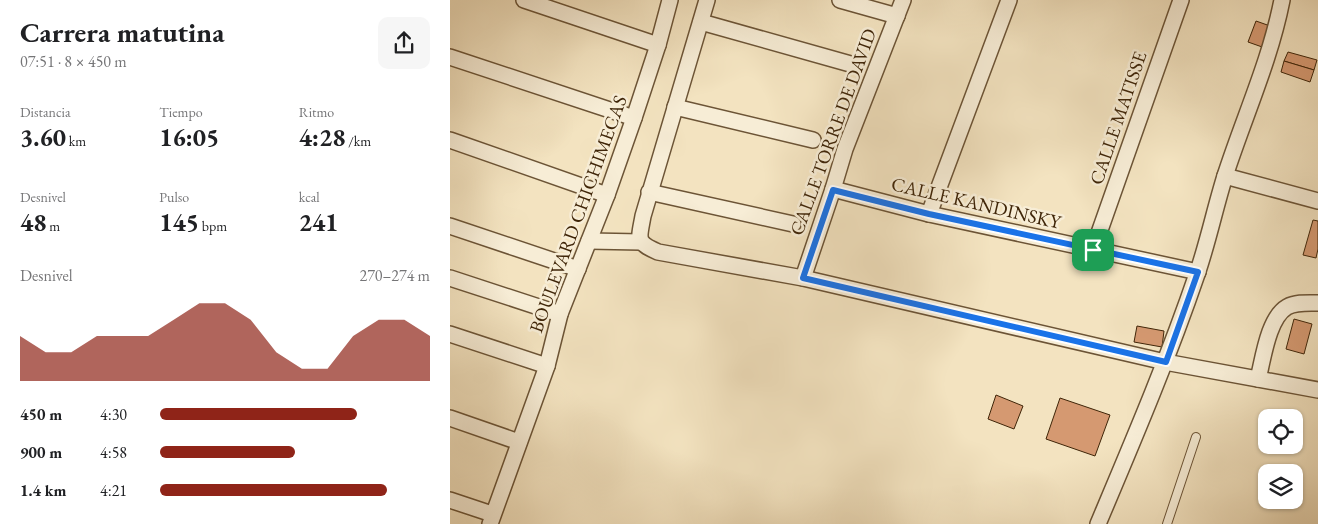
<!DOCTYPE html>
<html lang="es">
<head>
<meta charset="utf-8">
<style>
	body { margin:0; font-family:"EB Garamond",serif; background:#f6f6f6; color:#202124; height:100vh; display:flex; flex-direction:column; font-size:19px; white-space:nowrap }
	* { box-sizing:border-box; margin:0 }
	p { font-size:16px; color:#757577 }
	.icon { flex:none; width:28px; height:28px; fill:none; stroke:currentColor; stroke-width:2; stroke-linecap:round; stroke-linejoin:round }
	.map { position:relative; flex:1; overflow:hidden }
	.side { display:flex; flex-direction:column; background:#fff; width:450px }
	.side>* { flex:none }
	.tools { position:absolute; left:808px; top:409px; display:grid; gap:10px }
	.tools a { display:grid; place-items:center; width:45px; height:45px; border-radius:10px; background:#fff; box-shadow:0 1px 4px #0004; font-size:25px }
	.pin { position:absolute; display:grid; place-items:center; width:42px; height:42px; color:#fff; margin:-21px; border-radius:10px; box-shadow:0 2px 8px #0006 }
	.round { display:grid; place-items:center; flex:none; width:52px; height:52px; border-radius:10px; background:#f6f6f6 }
	.overview { display:flex; align-items:center; justify-content:space-between; height:85px; padding:0 20px }
	h1 { font-size:28px; font-weight:700; line-height:38px }
	.figures { display:grid; grid-template-columns:repeat(3,1fr); gap:8px; height:85px; padding:5px 20px }
	.figures div { display:grid; align-content:center }
	.figures b { font-size:25px; font-weight:700 }
	.figures small { font-size:14px; font-weight:400 }
	.figures p { font-size:14px }
	.chart { height:140px; padding:10px 20px }
	.chart p { display:flex; justify-content:space-between }
	.chart svg { width:100%; height:90px; margin-top:5px; fill:#8f2418; opacity:.7 }
	ul { padding:0 20px; list-style:none; font-size:16px }
	li { display:grid; grid-template-columns:80px 60px 1fr; align-items:center; height:38px }
	li i { height:12px; border-radius:6px; background:#8f2418 }
	main { display:flex; flex:1; min-height:0 }
	.map>svg:first-child { display:block }
	.building { fill:#d59971; stroke:#3f2508 }
	.lines { fill:none; stroke-linecap:round; stroke-linejoin:round }
	.lane-casing { stroke:#6c5436; stroke-width:10 }
	.street-casing { stroke:#6c5436; stroke-width:18 }
	.lane { stroke:#f7edd6; stroke-width:8 }
	.street { stroke:#f7edd6; stroke-width:15 }
	.route-casing { stroke:#fff; stroke-width:10 }
	.route { stroke:#1a73e8; stroke-width:6 }
	.labels { text-anchor:middle; dominant-baseline:central; stroke-width:5; stroke-linejoin:round; paint-order:stroke }
	.street-label { font-size:19px; fill:#3f2508; stroke:#f7edd6 }
</style>
</head>
<body>
<main>
<section class="side">
<div class="overview"><div><h1>Carrera matutina</h1><p>07:51 · 8 × 450 m</p></div><a class="round"><svg class="icon" aria-label="share" viewBox="0 0 24 24"><path d="M12 15V3M7 8l5-5 5 5M5 13v7h14v-7"/></svg></a></div>
<div class="figures">
<div><p>Distancia</p><b>3.60<small> km</small></b></div>
<div><p>Tiempo</p><b>16:05</b></div>
<div><p>Ritmo</p><b>4:28<small> /km</small></b></div>
</div>
<div class="figures">
<div><p>Desnivel</p><b>48<small> m</small></b></div>
<div><p>Pulso</p><b>145<small> bpm</small></b></div>
<div><p>kcal</p><b>241</b></div>
</div>
<div class="chart"><p><span>Desnivel</span>270–274 m</p>
<svg viewBox="0 0 160 44" preserveAspectRatio="none"><path d="M0 44V22L10 30L20 30L30 22L40 22L50 22L60 14L70 6L80 6L90 14L100 30L110 38L120 38L130 22L140 14L150 14L160 22V44z"/></svg>
</div>
<ul>
<li><b>450 m</b>4:30<i style="width:73%"></i></li>
<li><b>900 m</b>4:58<i style="width:50%"></i></li>
<li><b>1.4 km</b>4:21<i style="width:84%"></i></li>
</ul>
</section>
<div class="map">
<svg width="868" height="524" viewBox="0 0 868 524">
	<rect width="100%" height="100%" fill="#f3e3c0"/>
	<filter id="stains"><feTurbulence type="fractalNoise" baseFrequency=".004" numOctaves="4"/><feColorMatrix values="0 0 0 0 .2 0 0 0 0 .09 0 0 0 0 .02 0 0 0 .5 -.17"/></filter>
	<radialGradient id="worn" r=".72"><stop offset=".6" stop-color="#630" stop-opacity="0"/><stop offset="1" stop-color="#630" stop-opacity=".3"/></radialGradient>
	<!-- building -->
	<g class="building">
		<path d="M806,21L823,27L815,48L798,42Z"/>
		<path d="M838,52L867,60L864,70L834,61Z"/>
		<path d="M834,61L864,70L860,82L831,72Z"/>
		<path d="M863,220L868,221V249L866,258L853,255Z"/>
		<path d="M844,319L862,324L854,354L836,349Z"/>
		<path d="M687,326L714,331L712,347L684,342Z"/>
		<path d="M546,395L573,406L564,429L538,419Z"/>
		<path d="M610,398L660,415L645,456L596,439Z"/>
	</g>
	<g class="lines">
		<defs>
			<path id="lane" d="M717,524L746,437"/>
			<g id="street">
				<path d="M74,0L208,45"/>
				<path d="M257,0L193,216C189,239 185,242 208,252L353,278L715,362L868,390"/>
				<path d="M390,0L447,16"/>
				<path d="M251,22L404,65"/>
				<path d="M0,57L184,118"/>
				<path d="M225,107L363,140"/>
				<path d="M0,140L157,195"/>
				<path d="M775,176L868,201"/>
				<path d="M383,189L479,214L748,272"/>
				<path d="M199,192L343,224"/>
				<path d="M479,214L559,0"/>
				<path d="M0,226L128,269"/>
				<path d="M139,241L191,242"/>
				<path d="M643,250L731,0"/>
				<path d="M0,278L110,314"/>
				<path d="M353,278L383,189L395,149L453,0"/>
				<path d="M0,334L97,366"/>
				<path d="M808,379C813,360 818,318 837,307C846,302 858,303 868,303"/>
				<path d="M0,418L69,442"/>
				<path d="M0,500L42,514"/>
				<path d="M40,524L97,366L110,314L157,195L184,118L208,45L220,0"/>
				<path d="M648,524C683,441 718,359 747,274C758,242 765,208 775,176C794,117 820,61 832,0"/>
			</g>
		</defs>
		<!-- lane casing -->
		<use href="#lane" class="lane-casing"/>
		<!-- street casing -->
		<use href="#street" class="street-casing"/>
		<!-- lane -->
		<use href="#lane" class="lane"/>
		<!-- street -->
		<use href="#street" class="street"/>
	</g>
	<g class="lines">
		<defs>
			<path id="route" d="M383,190L479,214L748,272L716,362L353,278Z"/>
		</defs>
		<!-- route casing -->
		<use href="#route" class="route-casing"/>
		<!-- route -->
		<use href="#route" class="route"/>
	</g>
	<g class="labels">
		<!-- street labels -->
		<g class="street-label">
			<text transform="translate(668 118) rotate(-71)">CALLE MATISSE</text>
			<text transform="translate(383 132) rotate(-70)">CALLE TORRE DE DAVID</text>
			<text transform="translate(526 203) rotate(13)">CALLE KANDINSKY</text>
			<text transform="translate(128 214) rotate(-70)">BOULEVARD CHICHIMECAS</text>
		</g>
	</g>
	<rect width="100%" height="100%" filter="url(#stains)"/>
	<rect width="100%" height="100%" fill="url(#worn)"/>
</svg>
<div class="tools">
<a><svg class="icon" aria-label="locate" viewBox="0 0 24 24"><circle cx="12" cy="12" r="6"/><path d="M12 2v4M12 18v4M2 12h4M18 12h4"/></svg></a>
<a><svg class="icon" aria-label="layers" viewBox="0 0 24 24"><path d="M12 4l9 5-9 5-9-5zM3 14l9 5 9-5"/></svg></a>
</div>
<div class="pin" style="left:643px;top:250px;background:#1e9e55"><svg class="icon" aria-label="arrive" viewBox="0 0 24 24"><path d="M6 21V4h12l-3 4 3 4H6"/></svg></div>
</div>
</main>
</body>
</html>
